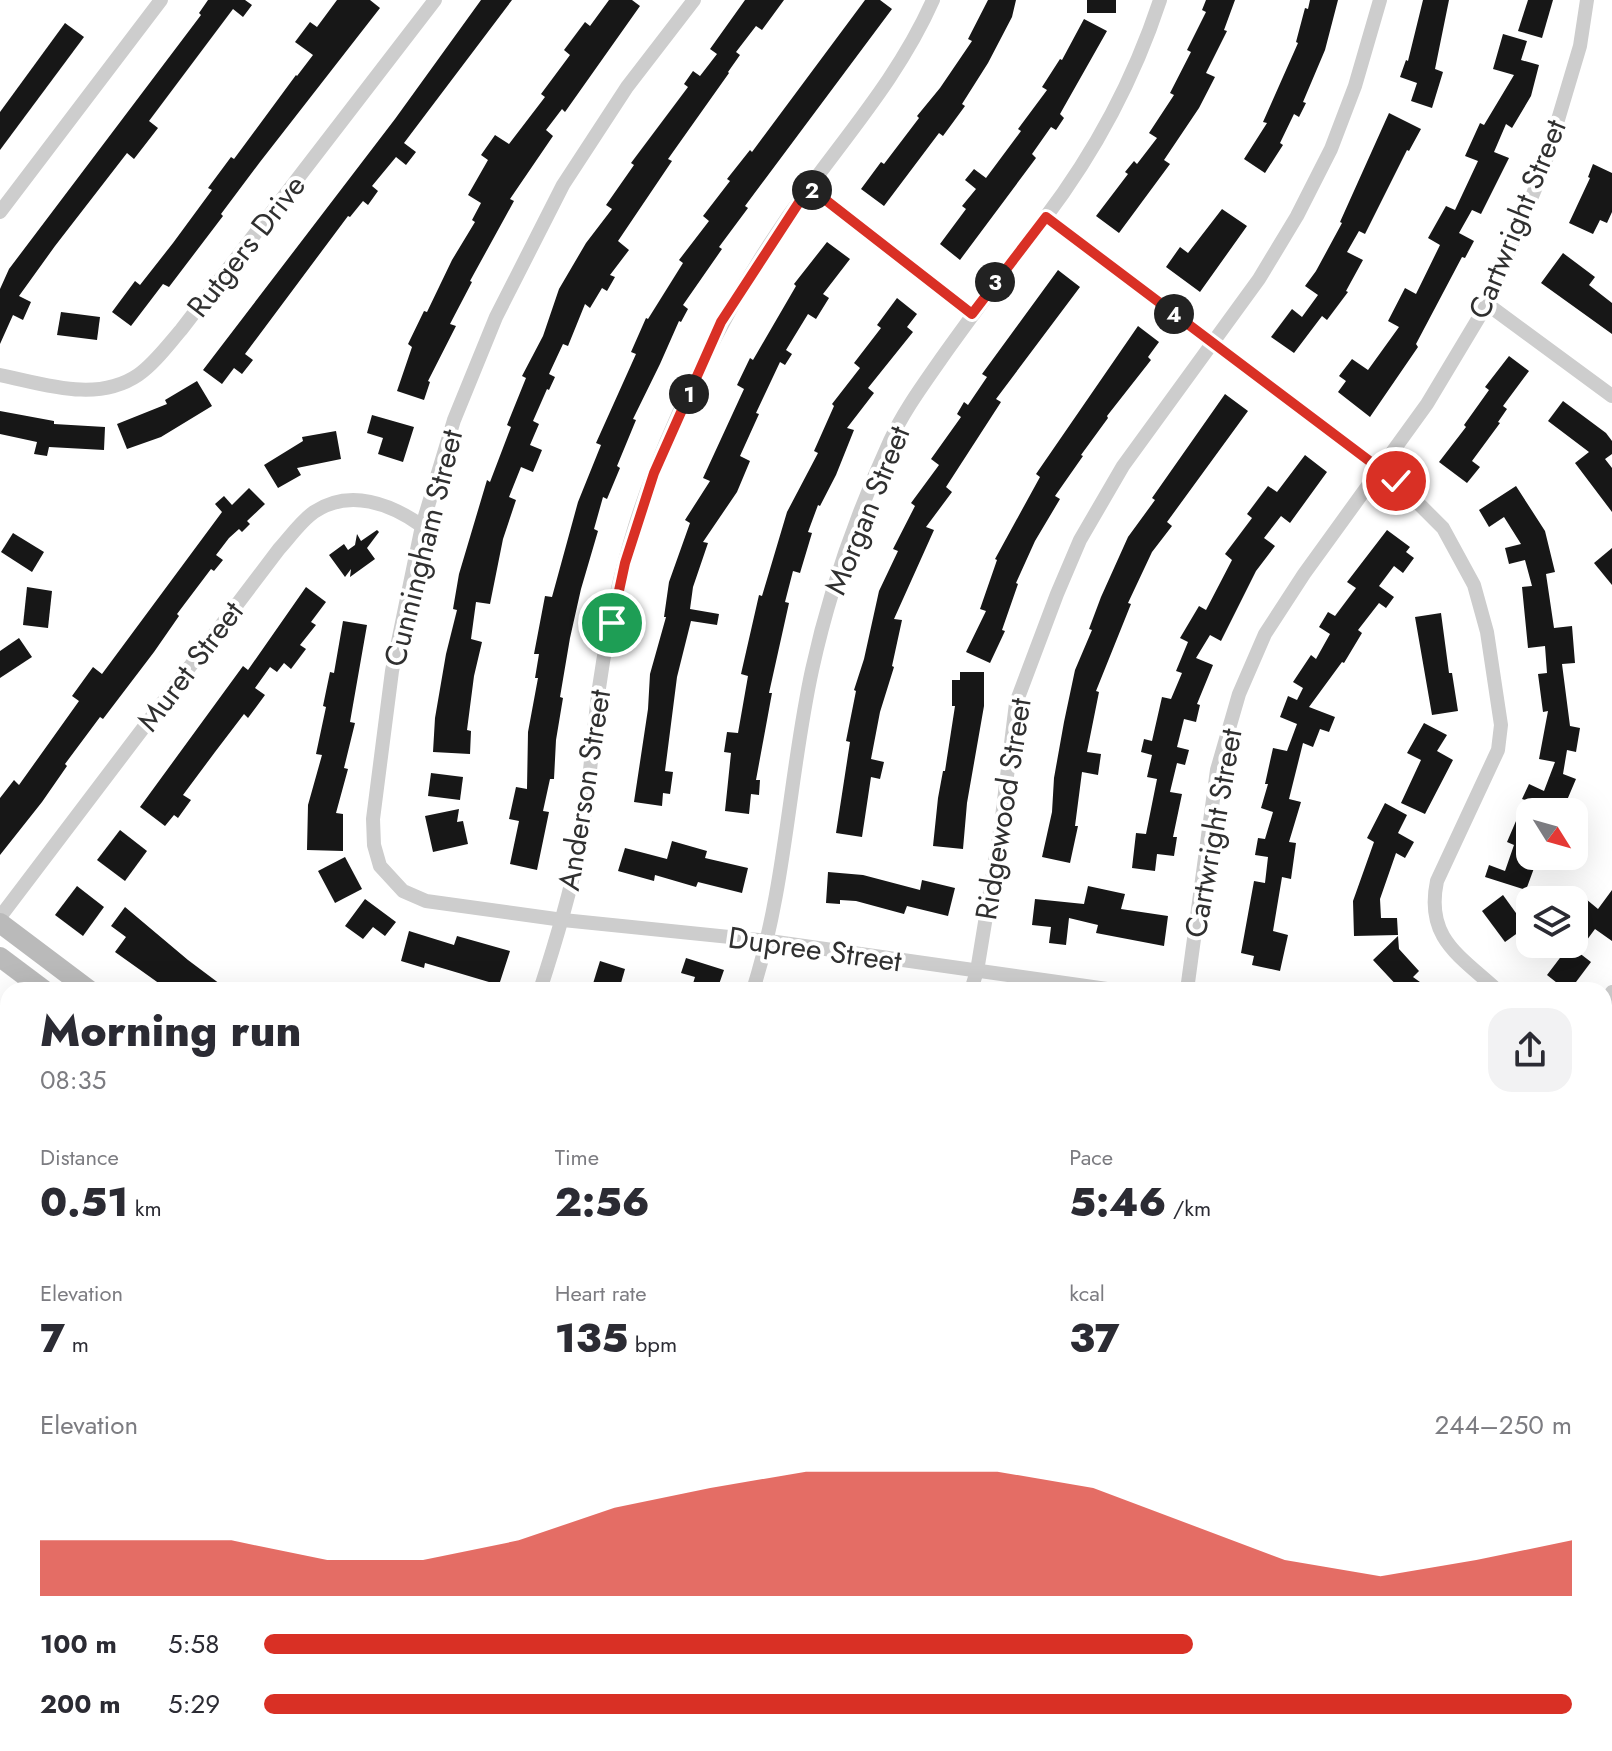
<!DOCTYPE html>
<html lang="en">
<head>
<meta charset="utf-8">
<style>
	body { margin:0; font-family:Jost,sans-serif; background:#f2f2f3; color:#2b2b33; height:100vh; display:flex; flex-direction:column; font-size:30px; white-space:nowrap }
	* { box-sizing:border-box; margin:0 }
	p { font-size:26px; color:#7c7c81 }
	.icon { flex:none; width:44px; height:44px; fill:none; stroke:currentColor; stroke-width:2; stroke-linecap:round; stroke-linejoin:round }
	.map { position:relative; flex:1; overflow:hidden }
	.panel { position:absolute; left:0px; top:982px; width:1612px; height:770px; display:flex; flex-direction:column; background:#fff; border-radius:24px 24px 0 0; box-shadow:0 8px 32px #0002 }
	.panel>* { flex:none }
	.needle { width:52px; rotate:127deg }
	.buttons { position:absolute; left:1516px; top:798px; display:grid; gap:16px }
	.buttons a { display:grid; place-items:center; width:72px; height:72px; border-radius:16px; background:#fff; box-shadow:0 8px 32px #0002; font-size:40px }
	.pin { position:absolute; display:grid; place-items:center; width:68px; height:68px; color:#fff; margin:-34px; border:4px solid #fff; border-radius:50%; box-shadow:0 2px 8px #0007 }
	.km { position:absolute; width:40px; height:40px; margin:-20px; border-radius:50%; background:#222; color:#fff; font-size:22px; line-height:40px; text-align:center }
	.round { display:grid; place-items:center; flex:none; width:84px; height:84px; border-radius:24px; background:#f2f2f3 }
	.head { display:flex; align-items:center; justify-content:space-between; height:136px; padding:0 40px }
	h1 { font-size:44px; font-weight:800; line-height:60px }
	.stats { display:grid; grid-template-columns:repeat(3,1fr); gap:12px; height:136px; padding:8px 40px }
	.stats div { display:grid; align-content:center }
	.stats b { font-size:40px; font-weight:800 }
	.stats small { font-size:22px; font-weight:400 }
	.stats p { font-size:22px }
	.chart { height:224px; padding:16px 40px }
	.chart p { display:flex; justify-content:space-between }
	.chart svg { width:100%; height:144px; margin-top:8px; fill:#d93025; opacity:.7 }
	ul { padding:0 40px; list-style:none; font-size:26px }
	li { display:grid; grid-template-columns:128px 96px 1fr; align-items:center; height:60px }
	li i { height:20px; border-radius:10px; background:#d93025 }
	.map>svg:first-child { display:block }
	.building { fill:#171717 }
	.lines { fill:none; stroke-linecap:round; stroke-linejoin:round }
	.lane { stroke:#cdcdcd; stroke-width:7 }
	.street { stroke:#cdcdcd; stroke-width:14 }
	.secondary { stroke:#bababa; stroke-width:20 }
	.route-casing { stroke:#fff; stroke-width:16 }
	.route { stroke:#d93025; stroke-width:10 }
	.labels { text-anchor:middle; dominant-baseline:central; stroke-width:8; stroke-linejoin:round; paint-order:stroke }
	.street-label { font-size:30px; fill:#303030; stroke:#fff }
</style>
</head>
<body>
<div class="map">
<svg width="1612" height="1751" viewBox="0 0 1612 1751">
	<rect width="100%" height="100%" fill="#fff"/>
	<!-- building -->
	<g class="building">
		<path d="M208,0H245L252,5L243,17L233,9L149,121L158,128L134,159L127,153L55,246L19,296L31,302L23,320L13,315L0,344V289L9,269L201,15L199,13Z"/>
		<path d="M337,0H370L380,8L260,162L221,214L223,216L169,287L163,284L131,326L112,312L135,281L140,285L173,243L212,190L208,188L231,157L234,159L296,75L297,76L313,55L295,42L310,22L317,27Z"/>
		<path d="M481,0H512L404,143L416,152L406,165L396,157L372,186L378,191L368,205L363,201L350,217L348,216L245,354L253,360L242,374L234,368L222,384L203,370L395,119Z"/>
		<path d="M609,0H632L640,6L565,112L562,109L546,130L553,136L510,199L514,201L470,281L472,282L450,324L456,326L428,381L430,382L424,400L397,391L412,347L408,344L424,311L427,312L452,260L475,222L472,220L481,203L468,195L488,160L481,155L495,135L509,144L545,97L541,94L570,55L564,50L585,22L590,26Z"/>
		<path d="M745,0H784L762,30L756,26L736,52L740,55L728,72L729,73L668,159L672,161L618,241L629,250L610,275L615,277L607,291L602,288L590,308L585,304L568,346L563,344L549,374L555,377L549,390L547,389L533,421L539,424L530,445L542,450L533,472L521,467L509,497L516,500L503,539L490,604L476,602L471,639L482,642L474,676L467,730L471,731L470,754L433,752L435,718L446,654L457,610L453,609L459,574L487,480L490,482L511,427L507,425L526,378L522,376L543,336L559,289L586,243L612,209L606,205L634,165L631,163L688,87L684,84L693,71L700,76L717,54L710,49Z"/>
		<path d="M865,0H880L892,9L745,206L748,208L719,247L722,249L683,305L688,309L681,322L679,321L660,364L633,419L636,420L617,466L620,468L607,499L603,497L594,529L598,531L581,589L570,638L560,697L563,698L556,740L554,779H550L543,811L549,812L537,870L510,864L519,821L509,819L516,787L527,789L528,732L538,678H535L539,654H534L545,596L552,597L578,502L601,445L596,443L636,354L631,352L646,318L648,319L683,263L679,260L709,221L703,216L730,181L727,179L750,150L752,152Z"/>
		<path d="M988,0H1016L1012,17L988,63L962,104L965,106L943,136L939,133L884,206L861,189L881,162L884,164L919,118L917,116L940,88L972,41L968,39Z"/>
		<rect x="1087" y="0" width="29" height="13"/>
		<path d="M1206,0H1235L1224,30L1227,31L1206,73L1215,77L1199,108L1164,160L1170,164L1119,233L1096,216L1128,174L1125,172L1134,161L1137,164L1157,138L1149,133L1174,95L1170,93L1191,52L1187,50L1206,12L1202,10Z"/>
		<path d="M1310,0H1338L1325,50L1303,102L1306,103L1299,117L1294,114L1280,143L1283,145L1265,173L1244,159L1267,123L1263,122L1298,43L1296,42L1305,8L1308,9Z"/>
		<path d="M1423,0H1449L1435,69L1443,72L1432,108L1411,101L1417,83L1400,77L1406,60L1408,61Z"/>
		<path d="M1528,0H1553L1542,38L1518,31Z"/>
		<path d="M1084,19L1107,31L1060,114L1064,118L1056,130L1051,127L1032,154L1036,158L960,260L940,244L966,209L962,206L976,189L965,180L974,169L986,178L1021,131L1018,129L1047,90L1042,87L1060,59L1062,60Z"/>
		<path d="M65,23L84,37L0,150V112Z"/>
		<path d="M1503,34L1527,41L1521,60L1539,65L1531,96L1512,128L1506,124L1494,152L1509,158L1481,214L1472,210L1459,233L1474,241L1465,258L1462,257L1416,344L1418,347L1370,417L1338,392L1346,381L1339,376L1352,359L1368,370L1399,327L1388,321L1405,288L1416,294L1440,245L1428,238L1446,206L1455,210L1478,161L1465,156L1480,123L1484,125L1514,75L1493,69Z"/>
		<path d="M1389,113L1421,129L1409,151L1407,150L1365,234L1359,231L1347,252L1363,260L1346,291L1348,292L1327,320L1322,316L1294,353L1271,337L1292,309L1302,317L1318,295L1305,286L1316,271L1342,223L1340,222Z"/>
		<path d="M1593,164L1612,173V212L1607,223L1600,220L1593,234L1569,223L1590,178L1588,177Z"/>
		<path d="M1222,209L1247,226L1200,292L1166,267L1180,247L1188,253Z"/>
		<path d="M827,242L850,259L823,294L829,298L816,319L808,314L786,350L792,354L785,365L780,362L756,413L759,414L740,456L750,461L737,492L703,542L708,543L693,587L690,609L719,614L717,625L691,621L677,677L665,771L673,772L670,794L663,793L662,806L634,802L648,709L650,674L666,617H664L669,582L690,523L685,520L710,481L703,478L744,389L737,385L750,358L753,360L796,286L794,284Z"/>
		<path d="M1563,253L1595,277L1589,285L1612,303V334L1541,283Z"/>
		<path d="M1058,270L1080,287L996,399L1001,402L946,487L952,492L926,527L934,530L894,619L902,620L892,666L894,667L880,712L871,759L884,762L880,779L871,777L862,837L836,833L850,742L846,741L856,691L854,690L864,659L879,591L898,551L893,549L915,506L911,503L939,465L931,459L961,417L957,414L964,402L968,405L987,377L982,374Z"/>
		<path d="M897,298L917,314L907,327L913,332L868,388L874,393L847,428L854,430L836,475L820,506L818,505L808,532L812,533L800,573L793,571L785,602L789,603L769,693H772L756,780H760L759,795L751,794L749,814L725,811L731,753L724,752L727,732L738,733L748,676L741,674L759,595L762,596L787,512L818,453L814,451L834,406L832,404L860,368L854,363L881,328L877,325Z"/>
		<path d="M61,312L100,317L97,340L57,335Z"/>
		<path d="M1138,326L1159,342L1148,357L1151,360L1107,416L1108,418L1081,455L1083,456L1055,496L1060,499L1035,541L1016,583L1018,584L1002,630L1005,631L990,663L966,652L986,611L980,609L997,560L995,559L1040,477L1036,474Z"/>
		<path d="M1509,356L1529,371L1503,406L1507,409L1498,422L1500,423L1472,461L1480,467L1467,483L1439,462L1466,427L1464,425L1489,390L1485,387Z"/>
		<path d="M197,381L212,406L161,437L127,449L117,424L167,404L165,400Z"/>
		<path d="M1225,394L1248,411L1167,522L1172,526L1152,552L1128,603L1131,604L1096,691L1099,692L1087,752L1101,754L1098,775L1082,772L1075,826H1078L1070,863L1042,857L1052,812L1054,778L1064,722L1075,670L1092,630L1089,629L1101,597L1128,537L1155,500L1152,498Z"/>
		<path d="M1563,401L1606,433L1612,441V454L1605,459L1612,468V512L1575,463L1589,452L1548,421Z"/>
		<path d="M0,411L54,421V424L105,427L104,450L49,447L47,456L34,454L37,442L0,434Z"/>
		<path d="M372,415L414,427L403,462L378,454L383,438L367,433Z"/>
		<path d="M336,431L341,459L297,468L301,475L278,488L264,465L303,441L302,437Z"/>
		<path d="M1305,455L1327,472L1290,523L1281,516L1264,538L1275,546L1256,571L1221,641L1210,635L1196,658L1213,665L1197,704L1200,705L1196,722L1184,719L1177,747L1189,750L1185,765L1177,763L1170,792L1182,794L1173,837H1177L1174,856L1157,854L1155,871L1132,868L1136,833L1146,834L1157,779L1147,777L1152,755L1141,752L1144,739L1152,741L1162,697L1171,699L1182,673L1176,671L1188,642L1180,638L1199,606L1206,610L1232,560L1225,554L1252,518L1247,514L1268,486L1277,492Z"/>
		<path d="M1516,486L1545,531L1555,572L1546,574L1554,628L1572,626L1575,663L1562,664L1570,726L1580,728L1576,752L1567,750L1563,774L1576,779L1562,812H1530V858L1537,860L1526,890L1485,877L1489,865L1505,871L1514,845L1507,842L1525,800L1522,799L1529,784L1544,791L1555,762L1539,759L1548,711L1543,712L1538,674L1547,673L1545,646L1528,648L1522,587L1532,586L1525,560L1509,564L1505,548L1521,544L1504,517L1489,527L1479,510Z"/>
		<path d="M249,488L265,504L247,521L250,524L242,532L239,529L229,538L216,555L223,560L214,571L211,569L177,614L179,616L154,652L103,719L100,717L65,764L67,766L42,802L0,855V798L14,780L19,785L79,701L72,696L93,667L102,674L222,512L215,504L224,496L232,505Z"/>
		<path d="M377,530L379,532L367,548L375,559L350,577L351,569L345,577L329,555L344,544L348,550L355,545L357,534L361,541Z"/>
		<path d="M1387,530L1410,547L1406,552L1414,558L1403,573L1394,566L1379,586L1394,597L1386,608L1379,603L1358,630L1362,633L1344,663L1342,662L1309,707L1335,717L1329,732L1320,729L1313,747L1303,743L1289,799L1301,802L1289,842L1296,843L1291,879L1282,877L1273,931L1288,935L1280,971L1252,965L1254,956L1241,953L1254,881L1265,883L1268,857L1255,855L1258,838L1265,839L1273,812L1261,808L1268,784H1265L1273,748L1287,751L1297,724L1280,717L1288,696L1297,700L1303,688L1293,682L1311,655L1316,659L1330,634L1319,627L1328,612L1335,616L1356,588L1347,582Z"/>
		<path d="M13,533L44,552L32,572L1,552Z"/>
		<path d="M1612,548V585L1594,563Z"/>
		<path d="M27,587L52,591L48,628L23,625Z"/>
		<path d="M306,587L326,602L311,622L316,625L300,645L306,649L291,669L284,663L277,672L270,667L255,688L265,695L248,718L244,714L215,752L183,795L191,800L178,818L174,815L165,826L140,807L243,666L248,670Z"/>
		<path d="M1441,613L1449,673H1452L1458,711L1432,715L1415,617Z"/>
		<path d="M343,621L367,625L350,722L355,723L344,768L348,769L336,813L343,814V851L307,850L308,805L322,755L316,754L326,707L323,706L330,672L334,673Z"/>
		<path d="M19,638L32,657L0,678V651Z"/>
		<path d="M960,672H984V706L967,803L963,849L933,846L938,798L943,771H945L955,706H952V680H960Z"/>
		<path d="M1424,723L1447,735L1437,751L1453,760L1425,814L1401,803L1421,760L1407,753Z"/>
		<path d="M431,773L463,777L460,800L428,796Z"/>
		<path d="M1385,803L1407,815L1398,833L1414,842L1405,858L1396,853L1380,899L1381,918H1397L1398,935L1354,936L1353,901L1374,842L1367,838Z"/>
		<path d="M459,809L457,822L463,821L468,844L433,852L425,816Z"/>
		<path d="M120,830L147,851L125,881L97,860Z"/>
		<path d="M672,841L707,851L705,858L748,868L742,893L698,882L696,887L655,875L654,881L618,871L625,848L667,859Z"/>
		<path d="M345,857L362,889L335,903L318,871Z"/>
		<path d="M828,872L863,875L920,890L922,880L955,888L948,916L907,906L904,914L856,901L840,900V904L826,903Z"/>
		<path d="M77,886L104,907L83,936L55,915Z"/>
		<path d="M1088,886L1125,894L1121,909L1168,916L1164,946L1096,933L1098,925L1069,918L1066,945L1049,943L1051,927L1032,925L1035,899L1084,904Z"/>
		<path d="M1612,890V941L1595,929L1578,952L1591,962L1570,990H1566L1547,975L1569,946L1574,949V915L1586,899L1598,909Z"/>
		<path d="M1503,895L1526,927L1505,942L1482,911Z"/>
		<path d="M365,899L396,922L385,936L373,927L363,939L345,926Z"/>
		<path d="M125,907L188,960L228,990H183L172,982L167,989L115,952L126,937L111,926Z"/>
		<path d="M409,931L454,945L457,936L510,951L499,985L425,963L424,968L401,961Z"/>
		<path d="M1398,936L1399,949L1419,971L1413,977L1431,990H1401L1373,960Z"/>
		<path d="M686,958L724,970L717,990H691L695,977L681,973Z"/>
		<path d="M600,961L625,969L619,990H591Z"/>
	</g>
	<g class="lines">
		<!-- lane -->
		<g class="lane">
			<path d="M1604,1214L1612,1204"/>
			<path d="M1604,1238L1612,1244"/>
			<path d="M1604,1428L1612,1435"/>
			<path d="M1604,1487L1612,1493"/>
			<path d="M1271,1744L1280,1751"/>
			<path d="M1335,1744L1344,1751"/>
			<path d="M1181,1751L1186,1744"/>
		</g>
		<!-- street -->
		<g class="street">
			<path d="M694,0L627,87L563,185L496,317L454,420L422,526L392,671L373,819L374,845L380,866L403,891L426,901L563,920L769,941L1114,990"/>
			<path d="M809,187L972,314"/>
			<path d="M0,212L161,0"/>
			<path d="M1046,217L1396,481L1443,528L1474,585L1487,632L1501,725L1498,750L1437,881C1425,938 1459,955 1497,990"/>
			<path d="M1487,304L1612,396"/>
			<path d="M0,375C44,384 97,403 138,375C154,364 168,345 181,330L435,0"/>
			<path d="M0,917L279,549C290,537 301,521 314,512C350,488 391,504 422,526"/>
			<path d="M540,990C555,944 569,898 579,850C589,797 592,742 599,688C609,617 628,538 654,472C694,371 745,273 810,186C855,125 902,70 933,0"/>
			<path d="M753,990C786,886 789,776 812,670C829,592 857,513 890,441C903,412 923,385 941,359C975,311 1010,265 1045,218C1095,152 1134,79 1160,0"/>
			<path d="M971,990L977,971L1001,825L1016,703L1057,594L1080,540L1123,466L1259,279L1297,216L1331,149L1355,86L1380,0"/>
			<path d="M1187,990L1217,770L1239,694L1265,634L1304,574L1427,404L1487,304L1543,170L1580,46L1587,0"/>
			<path d="M1604,1003L1612,992"/>
			<path d="M1604,1080L1612,1086"/>
			<path d="M0,1090L8,1079"/>
			<path d="M0,1432L8,1422"/>
			<path d="M231,1744L240,1751"/>
			<path d="M16,1751L22,1744"/>
			<path d="M269,1751L274,1744"/>
			<path d="M524,1751L529,1744"/>
			<path d="M784,1751L789,1744"/>
		</g>
		<!-- secondary -->
		<g class="secondary">
			<path d="M0,923L89,990"/>
			<path d="M0,957L44,990"/>
			<path d="M1604,1647L1612,1637"/>
			<path d="M1038,1744L1047,1751"/>
			<path d="M1085,1744L1094,1751"/>
			<path d="M1525,1751L1531,1744"/>
		</g>
	</g>
	<g class="lines">
		<defs>
			<path id="route" d="M612,623L625,563L654,473L721,322L809,187L972,314L1046,217L1396,481"/>
		</defs>
		<!-- route casing -->
		<use href="#route" class="route-casing"/>
		<!-- route -->
		<use href="#route" class="route"/>
	</g>
	<g class="labels">
		<!-- street labels -->
		<g class="street-label">
			<text transform="translate(1517 219) rotate(-68)">Cartwright Street</text>
			<text transform="translate(246 246) rotate(-52)">Rutgers Drive</text>
			<text transform="translate(867 510) rotate(-68)">Morgan Street</text>
			<text transform="translate(423 548) rotate(-76)">Cunningham Street</text>
			<text transform="translate(190 666) rotate(-53)">Muret Street</text>
			<text transform="translate(584 790) rotate(-81)">Anderson Street</text>
			<text transform="translate(1003 809) rotate(-81)">Ridgewood Street</text>
			<text transform="translate(1213 833) rotate(-80)">Cartwright Street</text>
			<text transform="translate(815 949) rotate(8)">Dupree Street</text>
		</g>
	</g>
</svg>
<div class="buttons">
<a><svg class="needle" viewBox="-14 -14 28 28"><path d="M0-13l5 13h-10z" fill="#e53935"/><path d="M0 13l5-13h-10z" fill="#7c7c81"/></svg></a>
<a><svg class="icon" aria-label="layers" viewBox="0 0 24 24"><path d="M12 4l9 5-9 5-9-5zM3 14l9 5 9-5"/></svg></a>
</div>
<div class="pin" style="left:612px;top:623px;background:#1e9e55"><svg class="icon" aria-label="arrive" viewBox="0 0 24 24"><path d="M6 21V4h12l-3 4 3 4H6"/></svg></div>
<div class="pin" style="left:1396px;top:481px;background:#d93025"><svg class="icon" aria-label="check" viewBox="0 0 24 24"><path d="M5 12l5 5 9-10"/></svg></div>
<b class="km" style="left:689px;top:394px">1</b>
<b class="km" style="left:812px;top:190px">2</b>
<b class="km" style="left:995px;top:282px">3</b>
<b class="km" style="left:1174px;top:314px">4</b>
<section class="panel">
<div class="head"><div><h1>Morning run</h1><p>08:35</p></div><a class="round"><svg class="icon" aria-label="share" viewBox="0 0 24 24"><path d="M12 15V3M7 8l5-5 5 5M5 13v7h14v-7"/></svg></a></div>
<div class="stats">
<div><p>Distance</p><b>0.51<small> km</small></b></div>
<div><p>Time</p><b>2:56</b></div>
<div><p>Pace</p><b>5:46<small> /km</small></b></div>
</div>
<div class="stats">
<div><p>Elevation</p><b>7<small> m</small></b></div>
<div><p>Heart rate</p><b>135<small> bpm</small></b></div>
<div><p>kcal</p><b>37</b></div>
</div>
<div class="chart"><p><span>Elevation</span>244–250 m</p>
<svg viewBox="0 0 160 44" preserveAspectRatio="none"><path d="M0 44V27L10 27L20 27L30 33L40 33L50 27L60 17L70 11L80 6L90 6L100 6L110 11L120 22L130 33L140 38L150 33L160 27V44z"/></svg>
</div>
<ul>
<li><b>100 m</b>5:58<i style="width:71%"></i></li>
<li><b>200 m</b>5:29<i style="width:100%"></i></li>
</ul>
</section>
</div>
</body>
</html>
